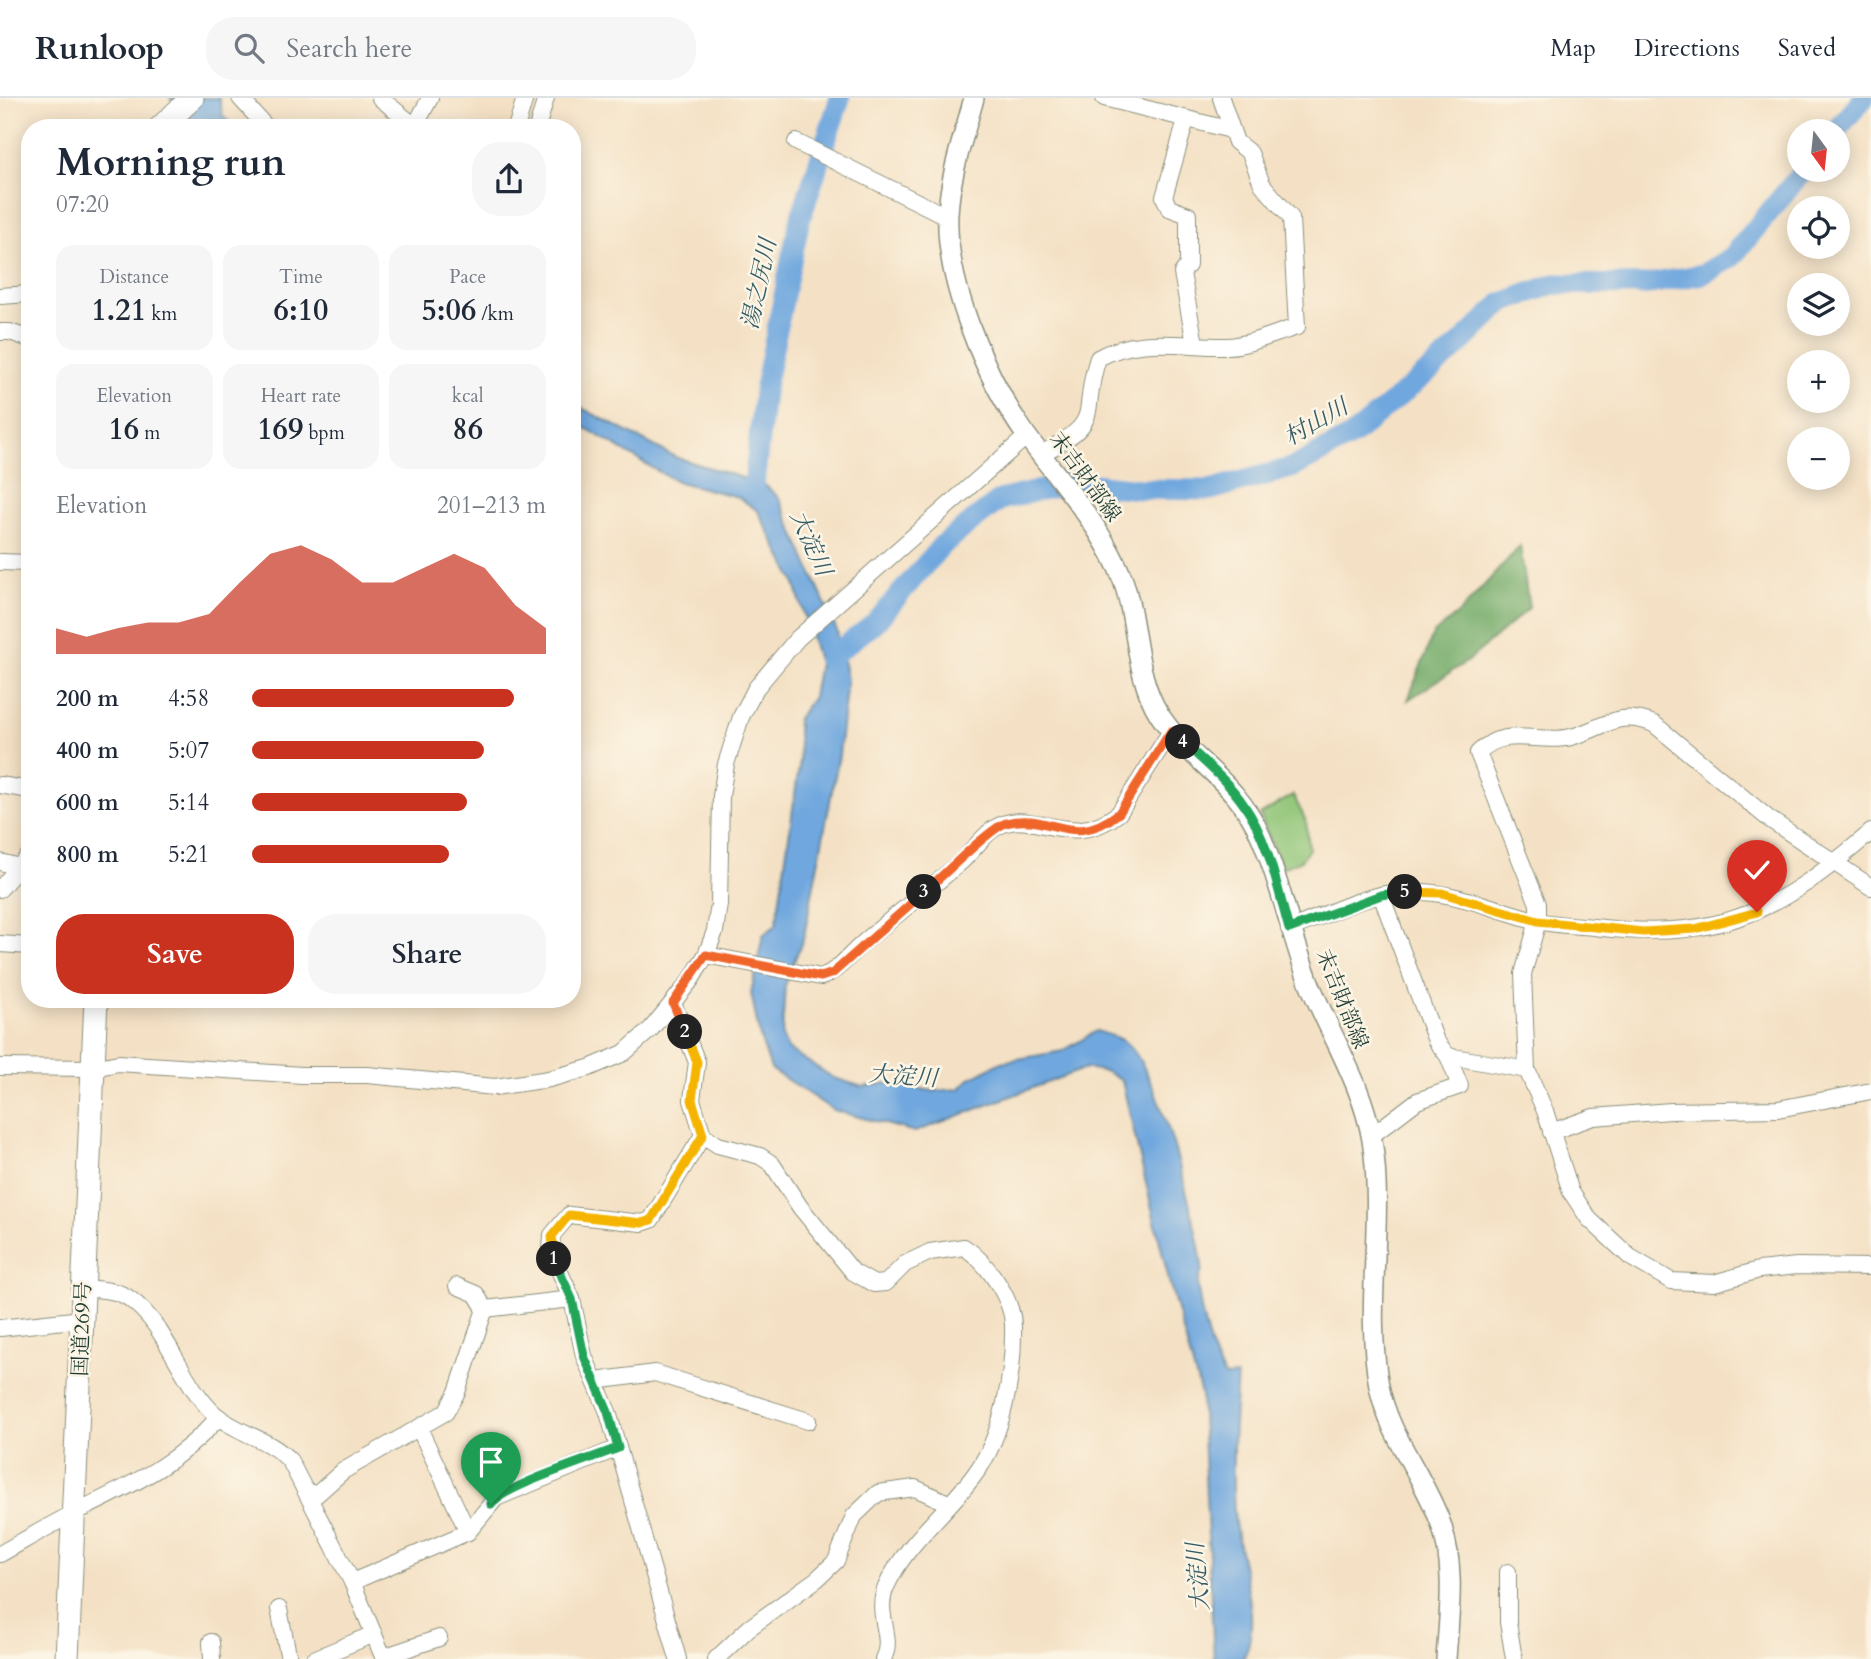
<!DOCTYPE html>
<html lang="en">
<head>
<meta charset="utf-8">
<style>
	body { margin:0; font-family:Cardo,"Noto Serif JP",serif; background:#f6f6f7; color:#1f2937; height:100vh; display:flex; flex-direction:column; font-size:26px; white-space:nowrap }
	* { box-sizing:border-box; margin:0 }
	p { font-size:23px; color:#747a83 }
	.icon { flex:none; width:38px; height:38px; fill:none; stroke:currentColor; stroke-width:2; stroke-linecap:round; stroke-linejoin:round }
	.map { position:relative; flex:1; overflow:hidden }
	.details { position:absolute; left:21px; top:21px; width:560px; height:889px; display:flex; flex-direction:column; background:#fff; border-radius:28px; box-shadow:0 4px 18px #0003 }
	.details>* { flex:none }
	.needle { width:46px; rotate:165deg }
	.fabs { position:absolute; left:1787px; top:21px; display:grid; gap:14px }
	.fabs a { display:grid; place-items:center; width:63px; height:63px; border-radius:50%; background:#fff; box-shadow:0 4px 18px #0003; font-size:35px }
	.pin { position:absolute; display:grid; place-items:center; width:60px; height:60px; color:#fff; margin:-72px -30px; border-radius:50% 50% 50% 0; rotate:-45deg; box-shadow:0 0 7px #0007 }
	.pin .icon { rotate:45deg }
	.km { position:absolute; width:35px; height:35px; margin:-18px; border-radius:50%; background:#222; color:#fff; font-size:19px; line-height:35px; text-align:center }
	.round { display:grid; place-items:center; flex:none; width:74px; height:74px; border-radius:28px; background:#f6f6f7 }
	.overview { display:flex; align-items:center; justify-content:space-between; height:119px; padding:0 35px }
	h1 { font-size:38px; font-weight:600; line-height:52px }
	.metrics { display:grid; grid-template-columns:repeat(3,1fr); gap:10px; height:119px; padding:7px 35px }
	.metrics div { display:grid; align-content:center; border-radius:18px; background:#f6f6f7; text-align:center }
	.metrics b { font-size:30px; font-weight:600 }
	.metrics small { font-size:19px; font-weight:400 }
	.metrics p { font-size:19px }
	.chart { height:196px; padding:14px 35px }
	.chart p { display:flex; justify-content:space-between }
	.chart svg { width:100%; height:126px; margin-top:7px; fill:#c8321e; opacity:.7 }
	.action { display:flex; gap:14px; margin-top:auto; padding:14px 35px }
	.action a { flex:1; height:80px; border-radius:28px; background:#c8321e; color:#fff; font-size:28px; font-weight:600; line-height:80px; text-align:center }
	.action a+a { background:#f6f6f7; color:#1f2937 }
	ul { padding:0 35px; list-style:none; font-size:23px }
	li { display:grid; grid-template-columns:112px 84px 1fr; align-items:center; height:52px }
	li i { height:18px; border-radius:9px; background:#c8321e }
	header { display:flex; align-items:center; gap:42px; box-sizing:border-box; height:98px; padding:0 35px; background:#fff; border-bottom:2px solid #e0e1e3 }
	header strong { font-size:33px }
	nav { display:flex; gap:38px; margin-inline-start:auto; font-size:24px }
	.search { width:490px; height:63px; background:#f6f6f7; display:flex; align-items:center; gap:18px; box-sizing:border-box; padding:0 24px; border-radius:28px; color:#747a83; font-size:26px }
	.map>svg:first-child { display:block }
	.green { fill:#8ec476; stroke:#568055; stroke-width:2 }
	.forest { fill:#72aa67; stroke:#48744e; stroke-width:2 }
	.water { fill:#70a7de; stroke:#487289; stroke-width:2 }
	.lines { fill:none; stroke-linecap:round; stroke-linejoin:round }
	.river { stroke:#70a7de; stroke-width:21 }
	.minor-casing { stroke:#8a8f7c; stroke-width:18 }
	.major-casing { stroke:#8a8f7c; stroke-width:22 }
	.highway-casing { stroke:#8a8f7c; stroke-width:25 }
	.minor { stroke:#fff; stroke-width:16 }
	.major { stroke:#fff; stroke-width:19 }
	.highway { stroke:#fff; stroke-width:23 }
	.split-1-casing { stroke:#fff; stroke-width:14 }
	.split-2-casing { stroke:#fff; stroke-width:14 }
	.split-3-casing { stroke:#fff; stroke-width:14 }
	.split-4-casing { stroke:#fff; stroke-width:14 }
	.split-5-casing { stroke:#fff; stroke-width:14 }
	.split-6-casing { stroke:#fff; stroke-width:14 }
	.split-1 { stroke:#22a559; stroke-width:9 }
	.split-2 { stroke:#f5b400; stroke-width:9 }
	.split-3 { stroke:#f0652b; stroke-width:9 }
	.split-4 { stroke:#f0652b; stroke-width:9 }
	.split-5 { stroke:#22a559; stroke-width:9 }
	.split-6 { stroke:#f5b400; stroke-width:9 }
	.labels { text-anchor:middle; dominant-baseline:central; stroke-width:5; stroke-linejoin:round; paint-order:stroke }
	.street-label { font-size:21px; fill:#1f3d34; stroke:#fcf5e5 }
	.water-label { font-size:23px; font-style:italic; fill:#375d67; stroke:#fcf5e5 }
</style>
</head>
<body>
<header>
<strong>Runloop</strong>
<div class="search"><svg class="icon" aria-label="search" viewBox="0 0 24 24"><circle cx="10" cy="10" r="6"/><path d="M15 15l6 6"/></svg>Search here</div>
<nav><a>Map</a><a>Directions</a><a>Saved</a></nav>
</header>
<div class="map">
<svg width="1871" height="1561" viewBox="0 0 1871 1561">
	<rect width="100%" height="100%" fill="#fcf5e5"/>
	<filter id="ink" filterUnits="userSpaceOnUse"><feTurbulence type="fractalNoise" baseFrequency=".0143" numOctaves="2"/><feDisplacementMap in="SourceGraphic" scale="14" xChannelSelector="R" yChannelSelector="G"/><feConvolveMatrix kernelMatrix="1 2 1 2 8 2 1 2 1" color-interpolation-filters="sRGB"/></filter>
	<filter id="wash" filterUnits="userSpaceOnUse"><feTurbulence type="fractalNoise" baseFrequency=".00686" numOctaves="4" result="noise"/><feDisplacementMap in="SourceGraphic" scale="28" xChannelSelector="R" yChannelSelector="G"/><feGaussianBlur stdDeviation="1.57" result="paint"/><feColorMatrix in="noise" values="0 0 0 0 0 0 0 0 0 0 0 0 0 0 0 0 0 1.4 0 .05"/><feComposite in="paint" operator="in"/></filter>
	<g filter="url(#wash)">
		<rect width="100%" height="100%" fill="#f4e1c5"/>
		<!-- green -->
		<path class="green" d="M1293,697L1306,723L1309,751L1301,762L1282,770L1260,717Z"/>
		<!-- forest -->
		<path class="forest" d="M1520,448L1529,510L1469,562L1408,602L1433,536L1460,514Z"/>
		<!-- water -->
		<g class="water">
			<path d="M170,0H219L223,18L236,30C202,30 191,29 170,0Z"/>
			<path d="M572,305L675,359L765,387L779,400L837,533L847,581L839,657L804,838L785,887L782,938L788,951L834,980L863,989L887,985L933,993L959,991L972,979L1001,964L1063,953L1096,933C1105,936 1119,939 1126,945C1159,972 1196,1122 1202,1167C1203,1174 1198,1180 1198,1187C1200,1214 1210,1257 1225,1279L1237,1278C1234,1323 1231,1368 1234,1413C1236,1457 1265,1521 1243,1561H1214L1201,1297L1169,1183L1122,983L1107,974L1086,970L915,1034L833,1012L771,971L760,939L751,895L763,837L776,827L800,662L797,621L813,599L819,565L794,483L758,413L738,399L679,384L663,376L572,322Z"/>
		</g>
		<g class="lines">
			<!-- river -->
			<g class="river">
				<path d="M1836,33L1864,0"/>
				<path d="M754,388L764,294L799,125L840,0"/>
				<path d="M828,561L875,525L942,447L1000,402L1074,384L1139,391L1210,392L1294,369L1352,338L1452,254L1502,205L1554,186L1644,187L1703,176L1732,159L1804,72"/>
			</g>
		</g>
	</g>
	<g filter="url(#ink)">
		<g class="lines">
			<defs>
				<g id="minor">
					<path d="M240,0L267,30"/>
					<path d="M380,0L417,30"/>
					<path d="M1104,0L1231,32"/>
					<path d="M1186,22L1164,99L1169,110L1188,117V167L1182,175L1195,246"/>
					<path d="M414,30L430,0"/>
					<path d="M516,30L525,0"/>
					<path d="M537,30L546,0"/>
					<path d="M796,44L948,119"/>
					<path d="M0,198L30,196"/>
					<path d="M0,234H10L30,241"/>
					<path d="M1041,356C1107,321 1079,318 1098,260C1140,237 1183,249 1228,248C1250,247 1276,235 1297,229L1291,120L1262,86L1250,55L1236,44L1221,0"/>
					<path d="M0,464L30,465"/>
					<path d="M0,687L30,692"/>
					<path d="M0,764L19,769"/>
					<path d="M1871,789L1769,721L1654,626C1617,611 1605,630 1571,639C1538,647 1505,626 1478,655L1538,806V823L1523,876L1527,972L1545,1013L1571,1094L1589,1121L1630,1159L1671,1183L1714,1185L1759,1172L1797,1168L1871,1169"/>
					<path d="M0,791L30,756"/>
					<path d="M1381,797L1436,943L1448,958L1527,972"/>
					<path d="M1289,831C1324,818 1363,797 1400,794C1447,790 1490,810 1534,822C1556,828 1580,827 1603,830C1723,843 1782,811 1871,734"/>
					<path d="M0,846L30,848"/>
					<path d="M706,857L821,879C839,873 848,858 862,846C895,817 929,792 962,763C972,754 981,740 992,732C1030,704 1067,756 1119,715L1171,633"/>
					<path d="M673,905L697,964L692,1002L703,1037L718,1047L760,1058L772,1066L800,1109L853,1174L874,1186L886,1185L905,1166L930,1154L964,1149C986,1163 1013,1201 1013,1228C1014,1274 1003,1339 975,1376C946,1416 907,1443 886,1489C874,1517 895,1539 883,1561"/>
					<path d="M0,969L94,970L118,965L302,977H367L495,989L549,981L589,970L624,955L651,931L691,882L706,857L715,833L719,806L721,698L726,666L741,619L756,590L797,541L1027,338"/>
					<path d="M1551,1034L1593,1019L1671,1013L1778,1011L1871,993"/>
					<path d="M1371,1038L1417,1003L1460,988L1448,958"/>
					<path d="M83,1190C98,1192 117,1191 130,1201C169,1229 180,1286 217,1318C239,1336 270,1341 290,1363L352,1484L384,1561"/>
					<path d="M485,1211L572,1201"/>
					<path d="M0,1230L82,1221"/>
					<path d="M595,1283L655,1275L808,1323"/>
					<path d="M419,1330L468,1434"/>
					<path d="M307,1393L316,1397L343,1373L446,1314L457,1294L485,1211L476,1196L457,1188"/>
					<path d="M0,1456C25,1442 50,1427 76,1414C131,1387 178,1366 219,1319"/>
					<path d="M1508,1474V1524L1514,1561"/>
					<path d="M352,1484L468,1434L496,1400L618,1350"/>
					<path d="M279,1511L289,1561"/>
					<path d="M211,1544L212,1561"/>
					<path d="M383,1559L439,1540"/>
					<path d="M314,1561L374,1536"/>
					<path d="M678,1561L608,1314L584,1258L572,1201L551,1154L552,1137L569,1117L642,1125L651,1122L703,1037"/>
					<path d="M716,1561L749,1530L817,1481L836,1463L854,1418L878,1395L915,1390L948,1405"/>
				</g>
				<path id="major" d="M974,0C964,38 950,76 948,116C945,185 987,282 1026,337C1058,381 1095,420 1118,470C1139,515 1132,573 1159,616C1189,663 1237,682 1261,739C1281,786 1291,837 1309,884C1329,935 1363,987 1372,1042C1385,1122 1364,1207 1379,1288C1389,1339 1424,1378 1441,1426C1456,1470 1449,1516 1446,1561"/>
				<g id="highway">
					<path d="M160,30L192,0"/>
					<path d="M67,1561L96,901"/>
				</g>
			</defs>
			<!-- minor casing -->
			<use href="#minor" class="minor-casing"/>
			<!-- major casing -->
			<use href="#major" class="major-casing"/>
			<!-- highway casing -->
			<use href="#highway" class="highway-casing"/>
			<!-- minor -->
			<use href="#minor" class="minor"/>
			<!-- major -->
			<use href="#major" class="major"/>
			<!-- highway -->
			<use href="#highway" class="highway"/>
		</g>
	</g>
	<g class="lines" filter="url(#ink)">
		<defs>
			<path id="split-1" d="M491,1406C504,1388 593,1360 618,1350L608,1314L584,1258L572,1201L554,1161"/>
			<path id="split-2" d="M554,1161L552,1138L569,1117L642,1125L651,1122L703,1037L692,1002L697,964L685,934"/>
			<path id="split-3" d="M685,934L673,905L706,857L821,879L833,875L924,794"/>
			<path id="split-4" d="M924,794C941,780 991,729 1006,725C1050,713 1071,753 1119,715L1171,633L1183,644"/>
			<path id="split-5" d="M1183,644C1204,664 1228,683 1244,707C1269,743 1277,789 1289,831L1381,797L1405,794"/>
			<path id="split-6" d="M1405,794L1442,795L1538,823L1643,834L1695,831L1757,814"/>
		</defs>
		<!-- split-1 casing -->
		<use href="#split-1" class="split-1-casing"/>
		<!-- split-2 casing -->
		<use href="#split-2" class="split-2-casing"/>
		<!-- split-3 casing -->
		<use href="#split-3" class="split-3-casing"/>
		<!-- split-4 casing -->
		<use href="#split-4" class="split-4-casing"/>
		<!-- split-5 casing -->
		<use href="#split-5" class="split-5-casing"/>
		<!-- split-6 casing -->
		<use href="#split-6" class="split-6-casing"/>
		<!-- split-1 -->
		<use href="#split-1" class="split-1"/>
		<!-- split-2 -->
		<use href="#split-2" class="split-2"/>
		<!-- split-3 -->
		<use href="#split-3" class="split-3"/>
		<!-- split-4 -->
		<use href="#split-4" class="split-4"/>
		<!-- split-5 -->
		<use href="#split-5" class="split-5"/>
		<!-- split-6 -->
		<use href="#split-6" class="split-6"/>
	</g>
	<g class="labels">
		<!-- street labels -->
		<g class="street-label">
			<text transform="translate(1085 379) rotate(54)">末吉財部線</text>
			<text transform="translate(1342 901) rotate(68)">末吉財部線</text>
			<text transform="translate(82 1231) rotate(-88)">国道269号</text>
		</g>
		<!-- water labels -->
		<g class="water-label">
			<text transform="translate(759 186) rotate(-78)">湯之尻川</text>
			<text transform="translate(1316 324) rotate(-30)">村山川</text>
			<text transform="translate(811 445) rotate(66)">大淀川</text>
			<text transform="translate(903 978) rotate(4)">大淀川</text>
			<text transform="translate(1198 1479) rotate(-95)">大淀川</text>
		</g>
	</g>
</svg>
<div class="fabs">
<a><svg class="needle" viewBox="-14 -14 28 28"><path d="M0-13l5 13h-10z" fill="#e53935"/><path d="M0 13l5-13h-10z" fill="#747a83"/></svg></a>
<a><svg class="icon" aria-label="locate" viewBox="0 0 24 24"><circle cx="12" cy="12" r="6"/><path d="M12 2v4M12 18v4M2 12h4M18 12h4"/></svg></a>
<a><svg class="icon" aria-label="layers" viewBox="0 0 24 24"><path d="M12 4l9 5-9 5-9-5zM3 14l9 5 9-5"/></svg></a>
<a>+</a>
<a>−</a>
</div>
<div class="pin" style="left:491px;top:1406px;background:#1e9e55"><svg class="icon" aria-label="arrive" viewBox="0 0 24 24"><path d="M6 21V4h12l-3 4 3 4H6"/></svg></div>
<div class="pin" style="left:1757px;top:814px;background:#d93025"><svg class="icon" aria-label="check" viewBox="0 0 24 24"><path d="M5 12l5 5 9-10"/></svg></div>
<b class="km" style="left:554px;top:1161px">1</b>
<b class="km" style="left:685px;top:934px">2</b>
<b class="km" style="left:924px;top:794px">3</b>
<b class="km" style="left:1183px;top:644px">4</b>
<b class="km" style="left:1405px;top:794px">5</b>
<section class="details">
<div class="overview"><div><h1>Morning run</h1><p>07:20</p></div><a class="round"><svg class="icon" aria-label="share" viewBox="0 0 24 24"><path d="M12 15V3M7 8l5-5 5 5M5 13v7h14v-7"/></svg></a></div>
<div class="metrics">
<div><p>Distance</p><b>1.21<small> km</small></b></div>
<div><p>Time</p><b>6:10</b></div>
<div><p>Pace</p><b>5:06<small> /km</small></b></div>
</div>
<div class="metrics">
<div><p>Elevation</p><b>16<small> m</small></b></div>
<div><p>Heart rate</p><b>169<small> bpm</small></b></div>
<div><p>kcal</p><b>86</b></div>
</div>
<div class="chart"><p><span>Elevation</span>201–213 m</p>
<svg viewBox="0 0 160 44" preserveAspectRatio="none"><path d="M0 44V35L10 38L20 35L30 33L40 33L50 30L60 19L70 9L80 6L90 11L100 19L110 19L120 14L130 9L140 14L150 27L160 35V44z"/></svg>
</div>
<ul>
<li><b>200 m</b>4:58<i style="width:89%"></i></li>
<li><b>400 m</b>5:07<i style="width:79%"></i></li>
<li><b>600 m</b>5:14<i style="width:73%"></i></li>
<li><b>800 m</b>5:21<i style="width:67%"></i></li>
</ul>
<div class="action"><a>Save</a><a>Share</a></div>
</section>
</div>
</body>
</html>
